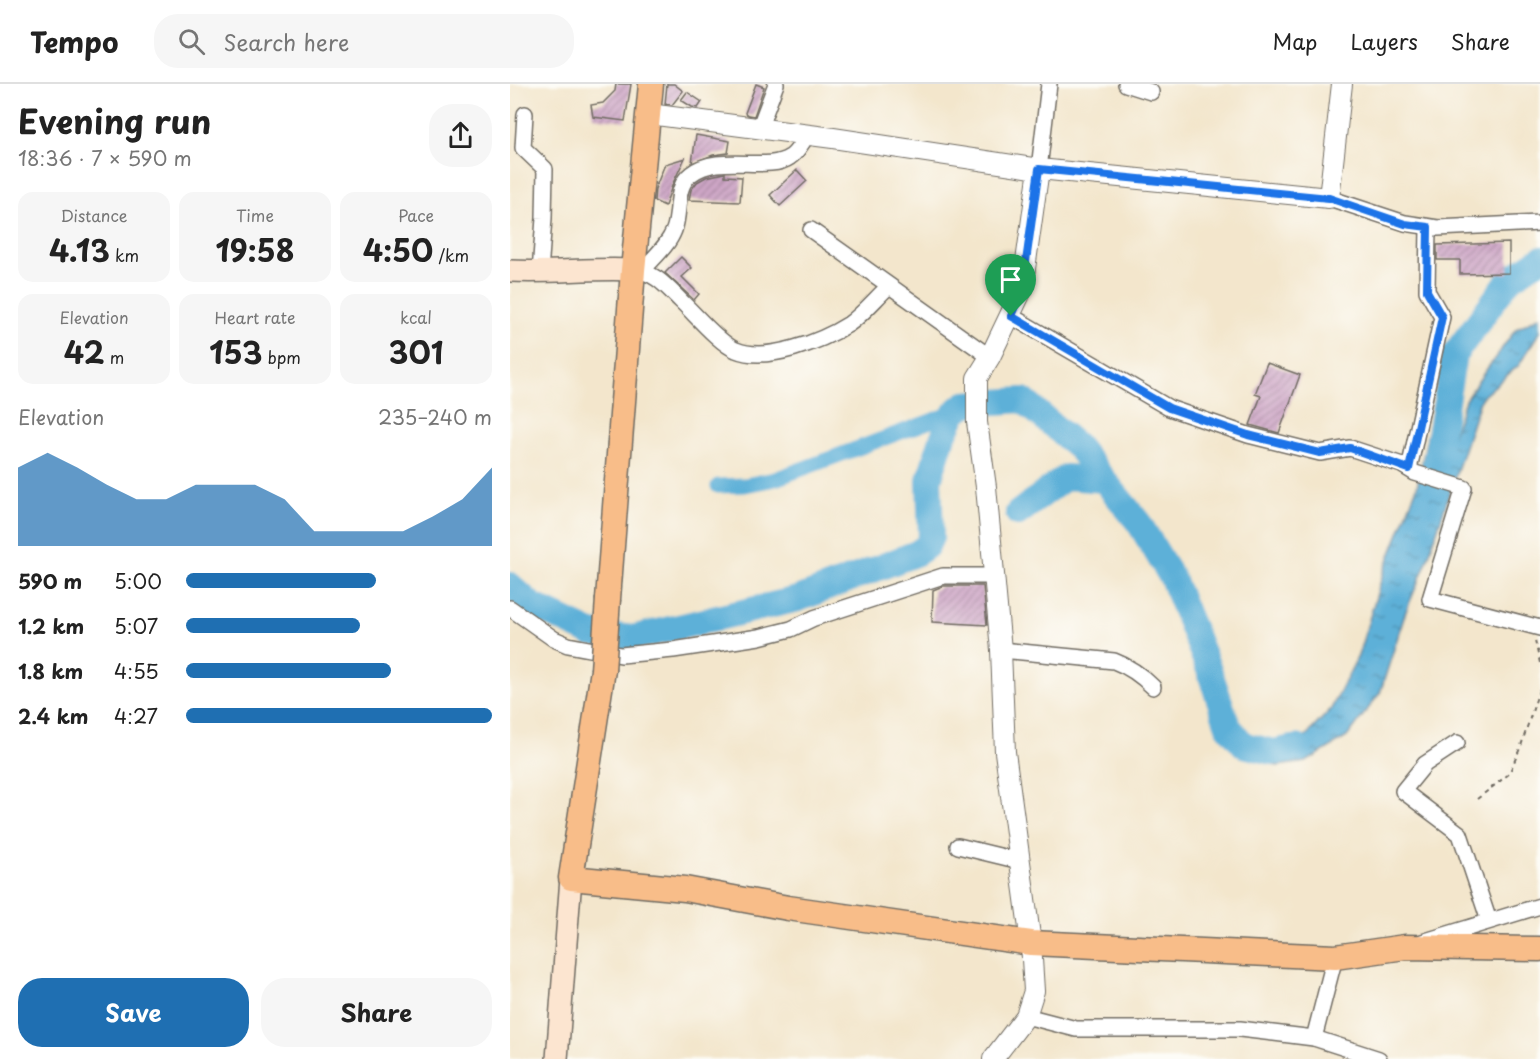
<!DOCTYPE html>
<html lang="en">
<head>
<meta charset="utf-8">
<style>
	body { margin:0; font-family:"Playpen Sans",sans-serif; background:#f6f6f6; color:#222; height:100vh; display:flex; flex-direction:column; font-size:22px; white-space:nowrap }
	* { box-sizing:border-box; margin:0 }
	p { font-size:20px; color:#767676 }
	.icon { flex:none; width:33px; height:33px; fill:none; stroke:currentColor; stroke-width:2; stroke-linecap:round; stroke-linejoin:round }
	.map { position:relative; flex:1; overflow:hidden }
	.panel { display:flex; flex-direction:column; background:#fff; width:510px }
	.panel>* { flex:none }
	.pin { position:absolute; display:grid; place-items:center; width:51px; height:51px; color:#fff; margin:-62px -26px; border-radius:50% 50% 50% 0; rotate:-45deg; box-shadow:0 0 6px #0007 }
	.pin .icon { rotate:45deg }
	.round { display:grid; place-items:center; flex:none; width:63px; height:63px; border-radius:24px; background:#f6f6f6 }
	.headline { display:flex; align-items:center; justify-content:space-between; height:102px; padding:0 18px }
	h1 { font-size:33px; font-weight:700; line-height:45px }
	.metrics { display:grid; grid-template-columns:repeat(3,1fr); gap:9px; height:102px; padding:6px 18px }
	.metrics div { display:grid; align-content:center; border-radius:15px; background:#f6f6f6; text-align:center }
	.metrics b { font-size:30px; font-weight:700 }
	.metrics small { font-size:16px; font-weight:400 }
	.metrics p { font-size:16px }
	.chart { height:168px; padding:12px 18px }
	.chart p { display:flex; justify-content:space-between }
	.chart svg { width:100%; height:108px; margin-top:6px; fill:#1f6fb2; opacity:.7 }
	.action { display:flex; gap:12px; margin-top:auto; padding:12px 18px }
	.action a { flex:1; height:69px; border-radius:24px; background:#1f6fb2; color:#fff; font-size:24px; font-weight:700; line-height:69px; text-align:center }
	.action a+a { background:#f6f6f6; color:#222 }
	ul { padding:0 18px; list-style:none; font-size:20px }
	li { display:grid; grid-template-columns:96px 72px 1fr; align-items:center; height:45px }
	li i { height:15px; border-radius:8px; background:#1f6fb2 }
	header { display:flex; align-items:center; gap:36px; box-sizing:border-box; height:84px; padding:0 30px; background:#fff; border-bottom:2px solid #e0e0e0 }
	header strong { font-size:28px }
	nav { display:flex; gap:33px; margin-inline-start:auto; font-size:21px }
	.search { width:420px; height:54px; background:#f6f6f6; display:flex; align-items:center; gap:15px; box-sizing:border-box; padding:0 21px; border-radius:24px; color:#767676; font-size:22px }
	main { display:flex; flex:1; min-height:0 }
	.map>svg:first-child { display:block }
	.water { fill:url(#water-ripples); stroke:#446e82; stroke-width:1.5 }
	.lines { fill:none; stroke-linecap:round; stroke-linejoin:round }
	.canal { stroke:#5db0d8; stroke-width:15 }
	.river { stroke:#5db0d8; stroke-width:26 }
	.building { fill:url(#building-hatch) }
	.minor-casing { stroke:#716c63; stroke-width:18 }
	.tertiary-casing { stroke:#716c63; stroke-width:22 }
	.secondary-casing { stroke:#716c63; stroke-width:24 }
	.primary-casing { stroke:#716c63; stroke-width:27 }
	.path { stroke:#716c63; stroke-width:2; stroke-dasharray:4.5 4.5; stroke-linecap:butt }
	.minor { stroke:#fff; stroke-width:15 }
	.tertiary { stroke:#fff; stroke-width:20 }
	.secondary { stroke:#fce5d0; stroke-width:21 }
	.primary { stroke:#f8bd89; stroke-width:24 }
	.primary-bridge-casing { stroke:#716c63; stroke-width:27; stroke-linecap:butt }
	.primary-bridge { stroke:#f8bd89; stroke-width:24 }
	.route-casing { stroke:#fff; stroke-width:12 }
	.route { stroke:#1a73e8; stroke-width:8 }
</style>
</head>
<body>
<header>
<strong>Tempo</strong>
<div class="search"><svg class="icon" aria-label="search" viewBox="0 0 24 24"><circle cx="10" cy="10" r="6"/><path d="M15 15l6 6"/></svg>Search here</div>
<nav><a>Map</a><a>Layers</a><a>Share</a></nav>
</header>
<main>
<section class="panel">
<div class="headline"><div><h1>Evening run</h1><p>18:36 · 7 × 590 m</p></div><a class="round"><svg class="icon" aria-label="share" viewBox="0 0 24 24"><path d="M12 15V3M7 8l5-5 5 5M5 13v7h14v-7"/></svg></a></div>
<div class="metrics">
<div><p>Distance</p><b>4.13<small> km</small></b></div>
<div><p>Time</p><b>19:58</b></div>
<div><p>Pace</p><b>4:50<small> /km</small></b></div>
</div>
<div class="metrics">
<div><p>Elevation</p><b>42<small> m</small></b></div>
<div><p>Heart rate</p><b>153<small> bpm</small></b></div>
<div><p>kcal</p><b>301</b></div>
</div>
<div class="chart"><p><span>Elevation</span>235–240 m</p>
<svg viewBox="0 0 160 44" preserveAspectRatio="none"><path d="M0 44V12L10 6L20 12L30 19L40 25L50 25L60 19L70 19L80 19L90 25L100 38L110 38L120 38L130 38L140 32L150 25L160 12V44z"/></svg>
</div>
<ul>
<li><b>590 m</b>5:00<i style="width:62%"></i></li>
<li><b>1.2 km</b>5:07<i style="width:57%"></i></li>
<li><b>1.8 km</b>4:55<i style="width:67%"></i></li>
<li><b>2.4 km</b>4:27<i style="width:100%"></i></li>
</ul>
<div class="action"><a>Save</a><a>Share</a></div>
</section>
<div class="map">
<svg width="1030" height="975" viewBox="0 0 1030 975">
	<defs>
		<pattern id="water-ripples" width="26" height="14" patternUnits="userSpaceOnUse" patternTransform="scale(1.5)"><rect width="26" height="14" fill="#5db0d8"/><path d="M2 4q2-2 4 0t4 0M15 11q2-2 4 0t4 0" fill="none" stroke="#4d8faf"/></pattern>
		<pattern id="building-hatch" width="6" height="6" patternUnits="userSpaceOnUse" patternTransform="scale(1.5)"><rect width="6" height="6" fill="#cea6c6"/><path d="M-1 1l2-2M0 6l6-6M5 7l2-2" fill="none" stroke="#a787a1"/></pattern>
	</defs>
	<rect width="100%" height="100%" fill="#fdfcf7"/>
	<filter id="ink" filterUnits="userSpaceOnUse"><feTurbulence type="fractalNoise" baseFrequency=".0167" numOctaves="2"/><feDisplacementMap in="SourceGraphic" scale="12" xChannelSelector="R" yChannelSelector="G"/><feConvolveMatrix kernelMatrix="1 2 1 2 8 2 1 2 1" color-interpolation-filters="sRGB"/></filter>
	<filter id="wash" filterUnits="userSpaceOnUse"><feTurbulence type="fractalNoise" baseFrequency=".008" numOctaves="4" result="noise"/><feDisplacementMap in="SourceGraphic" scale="24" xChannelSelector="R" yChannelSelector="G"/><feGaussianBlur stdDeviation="1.35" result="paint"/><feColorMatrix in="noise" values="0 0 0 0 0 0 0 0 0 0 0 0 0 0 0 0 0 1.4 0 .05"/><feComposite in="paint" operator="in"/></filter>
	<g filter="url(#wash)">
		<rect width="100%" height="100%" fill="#f3e6cc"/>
		<!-- water -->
		<path class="water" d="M1030,232V247L1009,281L971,314L917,477L896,527L870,609L837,653L796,678L767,682L747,673L760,658L793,655L821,625L848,572L873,490L907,403L918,349L940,359L955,316L974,289L1006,245Z"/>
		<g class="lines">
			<!-- canal -->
			<path class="canal" d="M208,402L235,401L265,395L445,328"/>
			<!-- river -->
			<g class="river">
				<path d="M924,387L944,271L999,196L1030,175"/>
				<path d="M508,429L556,393L594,396L629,439L662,494L698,583L718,642L734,661L763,668L788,663"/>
				<path d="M0,501L22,521L81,549L122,554L288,515L407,469L417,462L421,453L419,396L432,355L445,328L455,320L513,316L567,362L594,396"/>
			</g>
		</g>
		<g id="blocks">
			<!-- building -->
			<g class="building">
				<path d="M106,0H121L115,37L83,33L81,21L93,19L105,7Z"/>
				<path d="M157,0H164L173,7L162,21L155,20Z"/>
				<path d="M246,0L254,3L244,32L238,31L235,29Z"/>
				<path d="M177,8L192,18L188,24L182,23L171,16Z"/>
				<path d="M186,51L220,57L218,69L203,71L182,79Z"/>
				<path d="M175,74L163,99L155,122L144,117L145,105L155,80Z"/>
				<path d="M287,86L297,97L270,122L260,111Z"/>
				<path d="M215,89V92L232,93L230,118L179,116L181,106L187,98L196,93Z"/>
				<path d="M999,159V189L950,190V176H927V161Z"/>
				<path d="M171,173L182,184L172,193L189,210L184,216L155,189Z"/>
				<path d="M757,279L790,291L769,349L740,341L751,312L745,310Z"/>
				<path d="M433,502H473L477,541L422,538L423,506Z"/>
			</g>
		</g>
	</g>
	<g filter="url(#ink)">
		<use href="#blocks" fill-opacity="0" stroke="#716c63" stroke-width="1.5"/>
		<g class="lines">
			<defs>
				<g id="minor">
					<path d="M616,0L641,8"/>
					<path d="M15,30L13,64L35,85L34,134L30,188"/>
					<path d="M249,45L266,0"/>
					<path d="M529,85L539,0"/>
					<path d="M819,114L895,139L928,144L1030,139"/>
					<path d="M301,146L480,273"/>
					<path d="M123,186C144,187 157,203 171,217C184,229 210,260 226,266C257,279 312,257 339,240C353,230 366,214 379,202"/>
					<path d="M133,186C143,174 158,162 164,146C171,128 164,103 181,90C209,68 257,89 280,73C287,69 292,58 297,52"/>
					<path d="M501,232L659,324L738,351L810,369L840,364L892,381L905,389L954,404L920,515L1030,544"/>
					<path d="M899,385L932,233L917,207L918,143"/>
					<path d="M0,524L44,555L58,561L111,571L163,566L249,553L281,545L304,534L433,492H485"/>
					<path d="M491,566L604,577C620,583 631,591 643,603"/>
					<path d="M947,659L915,680L893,707L950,750L979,837"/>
					<path d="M448,762L510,777"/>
					<path d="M912,858L1030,822"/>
					<path d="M516,932L566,945H730L804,954L869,975"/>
					<path d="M804,954L825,873"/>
				</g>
				<g id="tertiary">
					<path d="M139,30L323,54L529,85L819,114L832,0"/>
					<path d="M483,975L516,932L524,907L521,859L495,668L491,566L476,403L467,338V294L480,273L512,206L529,85"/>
				</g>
				<g id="secondary">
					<path d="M0,187C41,189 82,184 123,186"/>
					<path d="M47,975L61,794"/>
				</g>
				<g id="primary">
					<path d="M98,515L123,186L141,0"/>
					<path d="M93,586L61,794L175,805L278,824L521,859L825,873L895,863L1030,865"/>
				</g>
			</defs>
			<!-- minor casing -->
			<use href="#minor" class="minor-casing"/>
			<!-- tertiary casing -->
			<use href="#tertiary" class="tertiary-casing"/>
			<!-- secondary casing -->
			<use href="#secondary" class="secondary-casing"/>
			<!-- primary casing -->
			<use href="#primary" class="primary-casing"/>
			<!-- path -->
			<g class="path">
				<path d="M1025,557L1030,579"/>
				<path d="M967,715L999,690L1011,662L1030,603"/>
			</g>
			<!-- minor -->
			<use href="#minor" class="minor"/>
			<!-- tertiary -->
			<use href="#tertiary" class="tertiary"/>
			<!-- secondary -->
			<use href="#secondary" class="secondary"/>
			<!-- primary -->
			<use href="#primary" class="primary"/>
			<defs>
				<path id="primary-bridge" d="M93,586L98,515"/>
			</defs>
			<!-- primary-bridge casing -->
			<use href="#primary-bridge" class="primary-bridge-casing"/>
			<!-- primary-bridge -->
			<use href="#primary-bridge" class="primary-bridge"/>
		</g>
	</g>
	<g class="lines" filter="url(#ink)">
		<defs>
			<path id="route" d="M529,85L819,114L895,140L918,143L917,207L932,233L899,385L840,364L810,369L738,351L659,324L501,232L512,206Z"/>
		</defs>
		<!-- route casing -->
		<use href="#route" class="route-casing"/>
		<!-- route -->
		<use href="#route" class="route"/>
	</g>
</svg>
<div class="pin" style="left:501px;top:232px;background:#1e9e55"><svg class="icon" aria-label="arrive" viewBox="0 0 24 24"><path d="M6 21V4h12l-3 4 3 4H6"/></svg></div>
</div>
</main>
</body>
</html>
